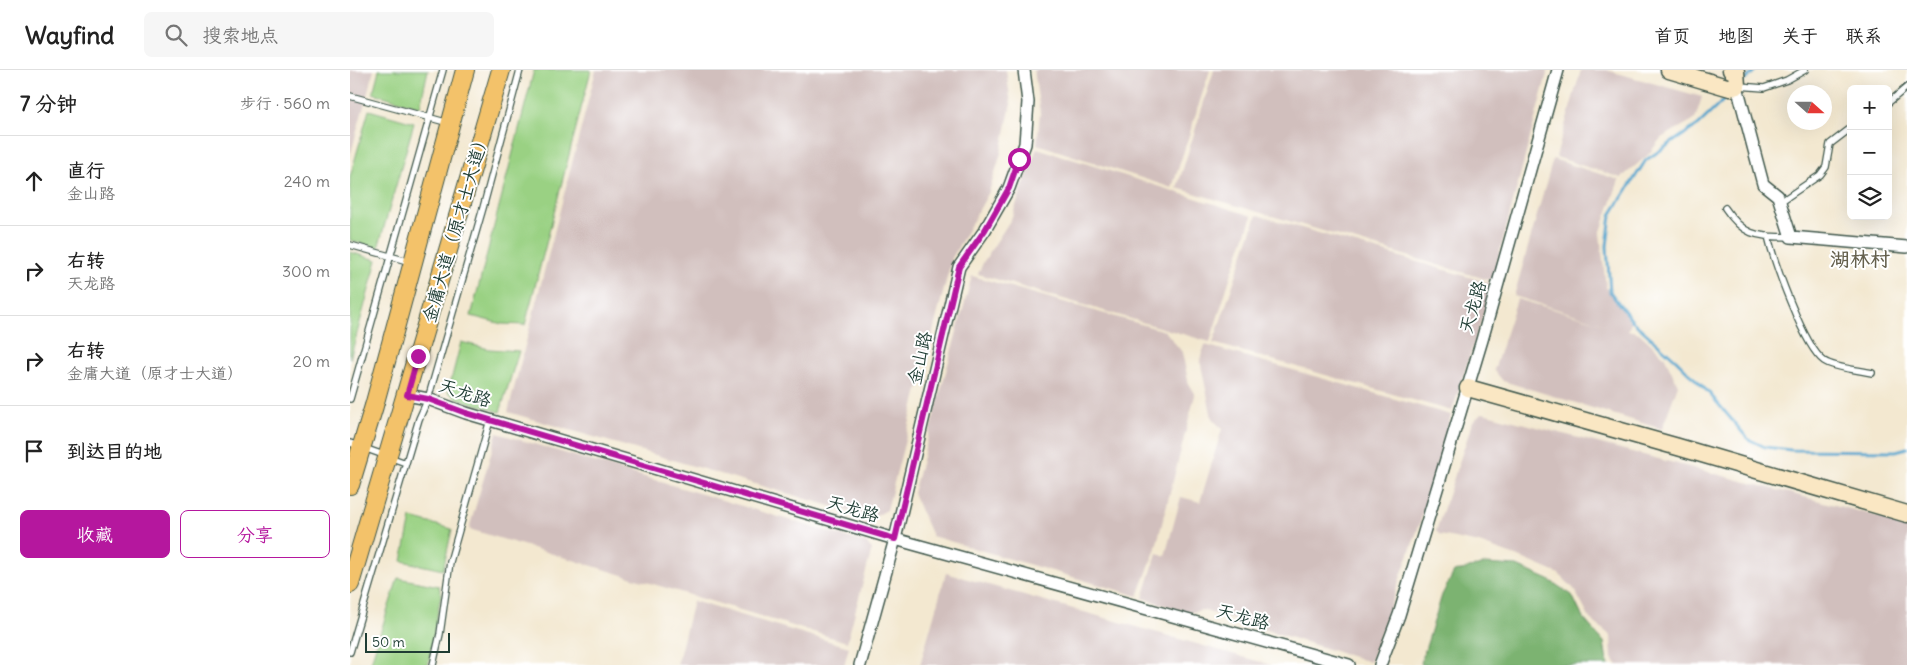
<!DOCTYPE html>
<html lang="zh">
<meta charset="utf-8">
<style>
body{margin:0;font-family:Delius,"LXGW WenKai TC",sans-serif;background:#f6f6f6;color:#222}
.controls{position:absolute;right:15px;top:15px;display:grid;overflow:hidden;border-radius:8px;box-shadow:0 5px 20px #0002}
.controls button{width:45px;height:45px;display:grid;place-items:center;padding:0;border:0;border-bottom:1px solid #e0e0e0;background:#fff;color:#222;font:25px sans-serif}
.compass{position:absolute;left:1437px;top:15px;width:45px;height:45px;border-radius:50%;background:#fff;box-shadow:0 5px 20px #0002;rotate:111deg}
.scale{position:absolute;left:15px;bottom:12px;width:85px;box-sizing:border-box;padding-left:5px;border:2px solid #1f3d34;border-top:0;font-size:14px;line-height:18px;white-space:nowrap;color:#1f3d34;-webkit-text-stroke:4px #fff;paint-order:stroke}
.stop{position:absolute;width:15px;height:15px;margin:-11px;border:4px solid #b5179e;border-radius:50%;background:#fff}
.stop.end{background:#b5179e;border-color:#fff;box-shadow:0 1px 5px #0008}
.list{margin:0;padding:0;list-style:none}
h2{display:flex;justify-content:space-between;align-items:center;height:65px;margin:0;padding:0 20px;font-size:21px}
h2 small{font-size:16px;font-weight:400;color:#767676}
.list li{display:grid;grid-template-columns:32px 1fr auto;gap:15px;align-items:center;box-sizing:border-box;height:90px;padding:0 20px;border-top:1px solid #e0e0e0}
.list b{display:block;font-size:19px;white-space:nowrap}
.list p{margin:0;font-size:16px;white-space:nowrap;color:#767676}
.list em{font-size:16px;font-style:normal;color:#767676}
.actions{display:flex;gap:10px;padding:15px 20px}
.actions a{flex:1;padding:11px 0;border:1px solid #b5179e;border-radius:8px;text-align:center;font-size:18px;color:#b5179e}
.actions .main{background:#b5179e;color:#fff}
.icon{flex:none;width:28px;height:28px;fill:none;stroke:currentColor;stroke-width:2;stroke-linecap:round;stroke-linejoin:round}
.map{position:relative;flex:none;width:1557px;height:595px;overflow:hidden}
header{display:flex;align-items:center;gap:30px;box-sizing:border-box;height:70px;padding:0 25px;background:#fff;border-bottom:1px solid #e0e0e0}
header strong{font-size:24px}
nav{display:flex;gap:28px;margin-inline-start:auto;font-size:18px}
.search{width:350px;height:45px;background:#f6f6f6;display:flex;align-items:center;gap:12px;box-sizing:border-box;padding:0 18px;border-radius:8px;color:#767676;font-size:19px}
main{display:flex}
aside{flex:1;background:#fff}
.map>svg:first-child{display:block}
</style>
<header>
<strong>Wayfind</strong>
<div class="search"><svg class="icon" aria-label="search" viewBox="0 0 24 24"><circle cx="10" cy="10" r="6"/><path d="M15 15l6 6"/></svg>搜索地点</div>
<nav><a>首页</a><a>地图</a><a>关于</a><a>联系</a></nav>
</header>
<main>
<aside>
<h2>7 分钟<small>步行 · 560 m</small></h2>
<ul class="list">
<li><svg class="icon" aria-label="ahead" viewBox="0 0 24 24"><path d="M12 20V5M6 11l6-6 6 6"/></svg><div><b>直行</b><p>金山路</p></div><em>240 m</em></li>
<li><svg class="icon" aria-label="right" viewBox="0 0 24 24"><path d="M7 20v-9h11M14 6l5 5-5 5"/></svg><div><b>右转</b><p>天龙路</p></div><em>300 m</em></li>
<li><svg class="icon" aria-label="right" viewBox="0 0 24 24"><path d="M7 20v-9h11M14 6l5 5-5 5"/></svg><div><b>右转</b><p>金庸大道（原才士大道）</p></div><em>20 m</em></li>
<li><svg class="icon" aria-label="arrive" viewBox="0 0 24 24"><path d="M6 21V4h12l-3 4 3 4H6"/></svg><div><b>到达目的地</b></div></li>
</ul>
<div class="actions"><a class="main">收藏</a><a>分享</a></div>
</aside>
<div class="map">
<svg width="1557" height="595" viewBox="0 0 1557 595">
<rect width="100%" height="100%" fill="#fff"/>
<filter id="ink" filterUnits="userSpaceOnUse"><feTurbulence type="fractalNoise" baseFrequency=".02" numOctaves="2"/><feDisplacementMap in="SourceGraphic" scale="10" xChannelSelector="R" yChannelSelector="G"/><feConvolveMatrix kernelMatrix="1 2 1 2 8 2 1 2 1" color-interpolation-filters="sRGB"/></filter>
<filter id="wash" filterUnits="userSpaceOnUse"><feTurbulence type="fractalNoise" baseFrequency=".0096" numOctaves="4" result="noise"/><feDisplacementMap in="SourceGraphic" scale="20" xChannelSelector="R" yChannelSelector="G"/><feGaussianBlur stdDeviation="1.12" result="paint"/><feColorMatrix in="noise" values="0 0 0 0 0 0 0 0 0 0 0 0 0 0 0 0 0 1.4 0 .05"/><feComposite in="paint" operator="in"/></filter>
<g filter="url(#wash)">
<rect width="100%" height="100%" fill="#f3e8d0"/>
<!-- industrial -->
<path fill="#d1bfbd" d="M0 0H24L0 86Z
M246 0H656L661 34 651 83 639 122 602 188 537 440 522 448 158 342Z
M684 0H860L822 118 687 74 690 43Z
M864 0H1198L1142 211 827 118Z
M1231 0H1256L1352 27 1345 49 1311 68 1299 84 1271 108 1206 87Z
M687 78 902 146 880 208 860 272 628 204 634 191 661 149Z
M1203 89 1269 110 1250 164 1256 217 1281 253 1278 260 1289 263 1314 286 1328 315 1312 359 1153 311 1144 300 1167 229 1259 255 1164 226Z
M907 145 1143 214 1102 341 863 273Z
M622 206 815 261 832 282 839 315 845 325 805 481 788 526 582 466 563 423Z
M855 275 1101 345 1070 453 1020 592 852 540 838 543 793 528 807 483 815 486 831 427 850 432 872 359 862 348 850 290Z
M1133 343 1557 454V595H1268L1262 588 1261 566 1240 549 1224 519 1209 504 1174 489 1129 473 1090 465 1086 461 1123 351Z
M147 363 516 473 522 479 497 572 119 459Z
M596 503 921 595H570Z
M343 531 499 577 494 595H327Z"/>
<!-- green -->
<path fill="#9ad183" stroke="#5c875c" d="M29 0H78L70 37 23 23Z
M184 0H241L175 255 152 254 121 246Z
M19 40 64 53 28 178 0 170V107Z
M0 182 27 190 0 289Z
M111 272 139 279 169 281 150 342 108 329 98 322Z
M61 448 102 459 93 500 52 491Z
M48 508 89 516 91 525 78 595H20Z"/>
<!-- forest -->
<path fill="#7bb371" stroke="#4d7852" d="M1135 494 1167 496 1199 510 1222 525 1233 548 1254 572 1257 591 1260 595H1072L1071 593 1092 525 1104 502Z"/>
<g fill="none" stroke-linecap="round" stroke-linejoin="round">
<!-- stream -->
<path stroke="#51a3cc" stroke-width="3" d="M1395 10 1406 0
M1380 24 1348 55 1296 90 1261 145 1257 176 1260 222 1282 251 1326 290 1359 323 1398 369 1415 377 1441 380 1546 381 1557 378"/>
</g>
</g>
<g filter="url(#ink)">
<g fill="none" stroke-linecap="round" stroke-linejoin="round">
<!-- lane casing -->
<g stroke="#3f574b" stroke-width="8">
<path id="lane" d="M1389 16 1414 18 1437 10 1455 0
M0 26 99 53
M1538 33 1557 17
M1430 132 1470 105 1476 97 1480 74 1501 58
M1375 138C1395 168 1408 166 1441 167
M1418 166C1424 192 1454 277 1474 291 1484 298 1509 300 1522 303
M0 175 61 192
M0 329 93 0
M0 373 56 393
M0 582 69 349 78 329 133 138 170 0
M83 595 90 564 100 492 140 350"/>
</g>
<!-- street casing -->
<g stroke="#3f574b" stroke-width="14">
<path id="street" d="M1387 16 1413 114 1428 126 1441 167 1557 177
M57 325 78 329 116 343 545 469 999 595
M510 595 545 469 609 197 635 160 659 118 675 74 678 32 674 0
M1030 595 1049 545 1132 270 1208 0"/>
</g>
<!-- secondary casing -->
<g stroke="#3f574b" stroke-width="19">
<path id="secondary" d="M1319 0 1380 18 1387 16 1386 1 1381 0
M1118 318 1328 377 1557 444"/>
</g>
<!-- primary casing -->
<g stroke="#3f574b" stroke-width="20">
<path id="primary" d="M0 415 24 336 115 0
M0 514 151 0"/>
</g>
<!-- lane -->
<use href="#lane" stroke="#fff" stroke-width="5.5"/>
<!-- street -->
<use href="#street" stroke="#fff" stroke-width="11"/>
<!-- secondary -->
<use href="#secondary" stroke="#fae7c3" stroke-width="16"/>
<!-- primary -->
<use href="#primary" stroke="#f3c26a" stroke-width="18"/>
</g>
</g>
<g fill="none" stroke-linecap="round" stroke-linejoin="round" filter="url(#ink)">
<!-- route -->
<path stroke="#b5179e" stroke-width="6" d="M68 286 57 325 78 329 116 343 545 469 609 197 635 160 659 118 669 89"/>
</g>
<g text-anchor="middle" stroke-width="4" stroke-linejoin="round" paint-order="stroke">
<!-- street labels -->
<g font-size="18" fill="#1f3d34" stroke="#fff">
<text transform="translate(106 157) rotate(-74)" y="6">金庸大道（原才士大道）</text>
<text transform="translate(1123 237) rotate(-74)" y="6">天龙路</text>
<text transform="translate(570 288) rotate(-77)" y="6">金山路</text>
<text transform="translate(115 323) rotate(18)" y="6">天龙路</text>
<text transform="translate(503 439) rotate(16)" y="6">天龙路</text>
<text transform="translate(893 547) rotate(15)" y="6">天龙路</text>
</g>
<!-- quarter labels -->
<g font-size="20" font-weight="bold" fill="#65604d" stroke="#fff">
<text x="1510" y="196">湖林村</text>
</g>
</g>
</svg>
<div class="controls">
<button>+</button>
<button>−</button>
<button><svg class="icon" aria-label="layers" viewBox="0 0 24 24"><path d="M12 4l9 5-9 5-9-5zM3 14l9 5 9-5"/></svg></button>
</div>
<svg class="compass" viewBox="-18 -18 36 36"><path d="M0-13l5 13h-10z" fill="#e53935"/><path d="M0 13l5-13h-10z" fill="#767676"/></svg>
<div class="scale">50 m</div>
<div class="stop" style="left:669px;top:89px"></div>
<div class="stop end" style="left:68px;top:286px"></div>
</div>
</main>
